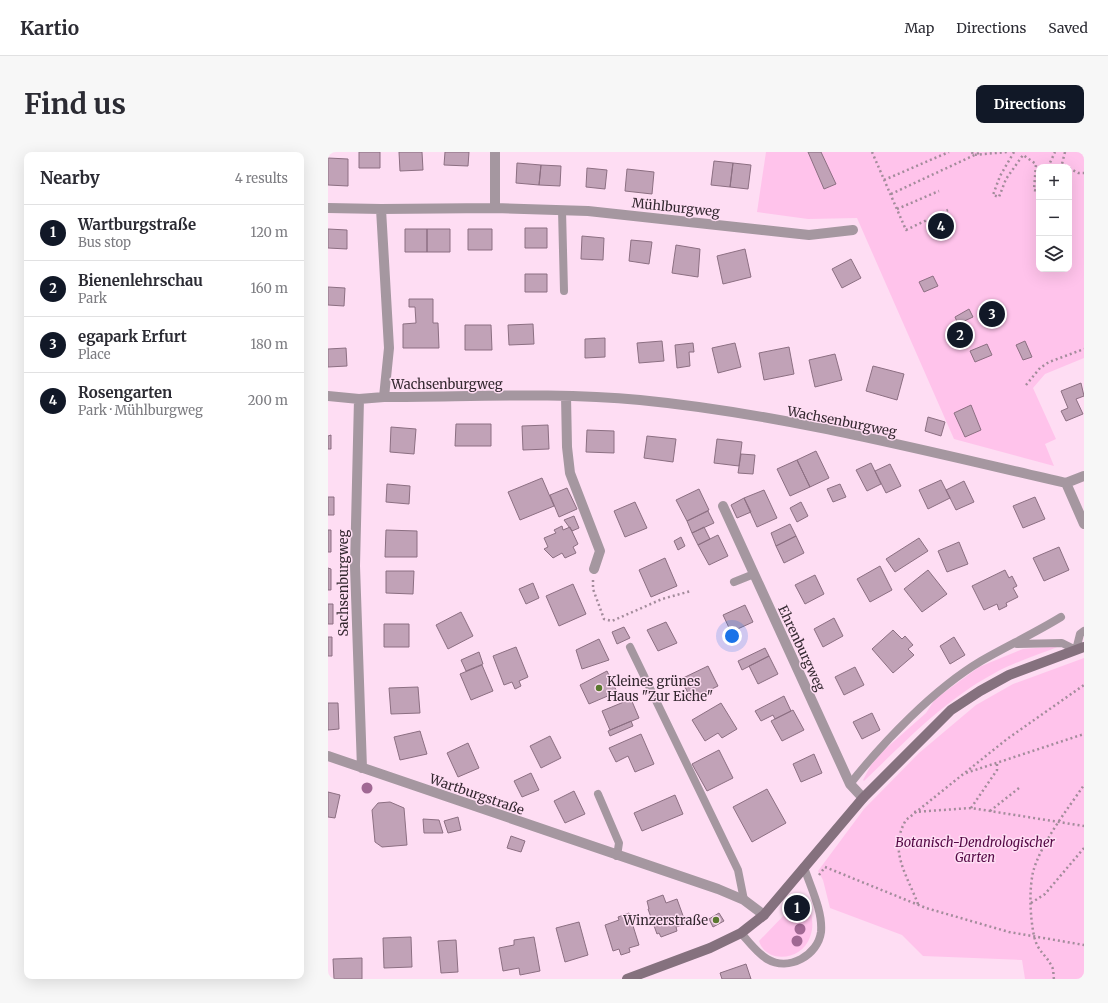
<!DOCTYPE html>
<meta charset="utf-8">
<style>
body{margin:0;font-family:Merriweather,serif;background:#f7f7f7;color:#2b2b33}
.controls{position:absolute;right:12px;top:12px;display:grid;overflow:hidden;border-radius:8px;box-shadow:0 4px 16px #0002}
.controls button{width:36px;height:36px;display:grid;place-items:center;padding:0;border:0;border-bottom:1px solid #e1e1e2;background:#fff;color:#2b2b33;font:20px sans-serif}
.you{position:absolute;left:404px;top:484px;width:14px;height:14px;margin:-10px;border:3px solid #fff;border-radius:50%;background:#1a73e8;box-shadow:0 0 0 6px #1a73e833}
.badge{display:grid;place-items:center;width:26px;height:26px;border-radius:50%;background:#111827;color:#fff;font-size:13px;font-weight:700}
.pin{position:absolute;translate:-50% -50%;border:2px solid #fff;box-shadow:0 1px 4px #0006}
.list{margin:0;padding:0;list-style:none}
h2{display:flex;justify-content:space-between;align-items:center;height:52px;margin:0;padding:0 16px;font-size:17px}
h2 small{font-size:13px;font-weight:400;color:#7c7c81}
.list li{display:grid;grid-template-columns:26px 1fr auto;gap:12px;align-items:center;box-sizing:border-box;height:56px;padding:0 16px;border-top:1px solid #e1e1e2}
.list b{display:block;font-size:15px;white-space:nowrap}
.list p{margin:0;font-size:13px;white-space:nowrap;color:#7c7c81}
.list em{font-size:13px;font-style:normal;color:#7c7c81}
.icon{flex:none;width:22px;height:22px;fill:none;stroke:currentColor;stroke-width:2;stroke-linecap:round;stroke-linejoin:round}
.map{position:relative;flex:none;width:756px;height:827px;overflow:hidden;border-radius:8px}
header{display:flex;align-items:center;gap:24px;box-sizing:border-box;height:56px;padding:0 20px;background:#fff;border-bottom:1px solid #e1e1e2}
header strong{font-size:19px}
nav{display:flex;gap:22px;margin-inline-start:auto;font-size:14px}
.intro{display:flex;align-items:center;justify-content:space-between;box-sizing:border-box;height:96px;padding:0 24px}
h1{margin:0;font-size:28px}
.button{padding:10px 18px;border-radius:8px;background:#111827;color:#fff;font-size:14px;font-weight:700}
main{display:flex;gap:24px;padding:0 24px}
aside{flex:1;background:#fff;border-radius:8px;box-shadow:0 4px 16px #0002}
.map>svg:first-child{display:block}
</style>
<header>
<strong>Kartio</strong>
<nav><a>Map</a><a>Directions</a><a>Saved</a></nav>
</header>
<div class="intro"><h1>Find us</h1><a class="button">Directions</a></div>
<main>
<aside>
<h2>Nearby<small>4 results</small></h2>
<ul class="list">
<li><span class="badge">1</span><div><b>Wartburgstraße</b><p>Bus stop</p></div><em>120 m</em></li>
<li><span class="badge">2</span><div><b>Bienenlehrschau</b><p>Park</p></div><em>160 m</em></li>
<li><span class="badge">3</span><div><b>egapark Erfurt</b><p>Place</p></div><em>180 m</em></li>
<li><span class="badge">4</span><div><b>Rosengarten</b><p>Park · Mühlburgweg</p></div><em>200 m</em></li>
</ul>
</aside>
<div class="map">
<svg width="756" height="827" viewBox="0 0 756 827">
<rect width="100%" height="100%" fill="#feddf3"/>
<!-- green -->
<path fill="#ffc3eb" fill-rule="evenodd" d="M438 0H756V206L717 222 705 236 728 287 717 292 726 314 626 287 529 66 480 67 429 60ZM711 15H741V117H711Z
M732 494C710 503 686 510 665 522 615 549 576 591 536 629L535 628 543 613 555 599 598 561 607 547 651 515 695 497Z
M756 506V827H697L694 808 595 804 574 783 502 756 495 728 490 719 536 657 591 601 648 553 685 532Z
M480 748C483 760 487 773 482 785 474 809 438 812 431 789L461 758 467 763Z"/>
<!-- building -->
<path fill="#c1a2b7" stroke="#8c6f82" d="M31 0H52V16H31Z
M71 0H94L95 18 72 19Z
M117 0H141L140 14 116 13Z
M480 0H493L508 32 496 37Z
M0 6 20 7V34L0 33Z
M386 9 405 11 402 35 383 33Z
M189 11 213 13 211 33 188 31Z
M405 11 423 13 420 37 402 35Z
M213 13 233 14 232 34 211 33Z
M259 16 279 18 277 37 258 35Z
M299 17 326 20 324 42 297 39Z
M197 76H219V96H197Z
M0 77 19 78V97L0 96Z
M77 77H99V100H77Z
M99 77H122V100H99Z
M140 77H164V98H140Z
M254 84 276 86 275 108 253 107Z
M303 88 324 90 321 112 301 109Z
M348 93 372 97 370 125 344 121Z
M417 97 423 125 395 132 389 104Z
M523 107 533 126 514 136 504 117Z
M197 122H219V140H197Z
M605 124 610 134 596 140 591 130Z
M0 135 17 136 16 154 0 153Z
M81 147H105V171H110L111 196H75V172L88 171 87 155H81Z
M641 157 645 165 630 172 627 165Z
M205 172 206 192 181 193 180 173Z
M137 173H163L164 198H137Z
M277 186V205L257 206V187Z
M334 189 336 209 311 211 309 191Z
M697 189 704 205 695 208 688 193Z
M365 191 366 200H361L362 214 349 216 347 193Z
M407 191 413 215 390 221 384 196Z
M659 192 664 203 647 210 642 199Z
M461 195 466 222 436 228 431 201Z
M18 196 19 214 0 215V197Z
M507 202 514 228 487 235 481 208Z
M545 214 576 222 569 248 538 239Z
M753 231 756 244 748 247 755 262 738 269 733 259 740 256 733 239Z
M643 253 653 278 637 285 626 261Z
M600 265 617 270 613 284 597 279Z
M128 272H163V294H127Z
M220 273 221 297 195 298 194 274Z
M63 275 88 277 86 302 62 300Z
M259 278 286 279V301L258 300Z
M3 283V297H0V284Z
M319 284 348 287 345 310 316 306Z
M389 287 414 290 411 314 386 311Z
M488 299 501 326 482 335 469 308Z
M413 302 427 303 425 322 410 321Z
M469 308 482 335 462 344 449 317Z
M543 311 553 332 539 339 528 318Z
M562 312 573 334 558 341 547 319Z
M214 326 226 354 192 368 180 340Z
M613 328 622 346 600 357 591 338Z
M636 329 646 350 628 358 618 338Z
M59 332 82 334 81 352 58 350Z
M512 332 518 345 505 350 499 337Z
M239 336 249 357 231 365 222 343Z
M371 337 381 358 359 369 348 348Z
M436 338 449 366 429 375 416 346Z
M0 345H6V363H0Z
M707 345 717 367 695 376 685 354Z
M416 346 423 360 409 366 403 353Z
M307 350 319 376 297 385 286 359Z
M473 350 480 364 469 370 462 356Z
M380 359 386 371 364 381 359 369Z
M246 364 251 376 244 379 236 368Z
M462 372 468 384 448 394 443 381Z
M234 374 235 378 242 375 250 392 245 395 248 401 237 406 234 401 225 406 216 397 220 395 216 386 228 381 226 378Z
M376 375 382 387 370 393 364 381Z
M0 378H3V400H0Z
M58 378 89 379V405H57Z
M390 383 400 404 381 413 370 393Z
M468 384 476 401 456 411 448 394Z
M353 385 357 394 350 398 346 389Z
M591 386 600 399 567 420 558 407Z
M631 390 640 412 619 420 610 399Z
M731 395 741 418 716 429 705 406Z
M337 406 349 434 323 445 311 418Z
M552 414 564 438 542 450 529 427Z
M0 416 3 417V438H0Z
M600 418 619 442 594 460 576 437Z
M677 418 681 426 684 424 689 434 685 436 690 445 678 451 679 454 671 458 669 452 656 458 644 434Z
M58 419H86L85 442 58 441Z
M487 423 496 442 477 452 467 433Z
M205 431 211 446 198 452 191 437Z
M245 432 258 462 231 474 218 444Z
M0 452H5V472H0Z
M417 453 425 470 403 480 395 463Z
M133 460 145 484 120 497 108 473Z
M506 466 515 484 495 495 486 477Z
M338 470 349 491 330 499 319 478Z
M56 472H81V495H56Z
M296 475 302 486 289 492 284 480Z
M565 478 574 487 577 484 585 493 580 497 586 503 565 521 544 497Z
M0 485H4V504H0Z
M626 485 637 503 622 512 612 494Z
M271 487 281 508 254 517 248 498Z
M188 495 200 525 191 529 193 534 187 537 184 530 176 533 165 504Z
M437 496 441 504 414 518 410 509Z
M151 500 155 512 138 519 133 508Z
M441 504 450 522 430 532 421 514Z
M154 513 165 539 143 548 132 522Z
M380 514 390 534 363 547 353 527Z
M527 515 536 533 516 543 507 525Z
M279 519 289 540 261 552 252 533Z
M90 535 92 561 63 562 61 536Z
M456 544 463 559 447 567 445 563 433 569 427 559Z
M303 547 311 566 282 578 274 559Z
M0 551H10L11 577 0 578Z
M393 551 409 577 394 586 390 581 377 589 364 568Z
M465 558 476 578 454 589 443 569Z
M544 561 552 578 534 587 525 570Z
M303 569 305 574 282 584 280 579Z
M92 579 99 602 72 608 66 585Z
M313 582 326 612 307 620 300 604 288 610 281 596Z
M222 584 233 606 213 616 202 594Z
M140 591 151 616 130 625 119 601Z
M391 598 405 626 379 639 364 612Z
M486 602 494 621 473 630 465 612Z
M203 621 211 638 194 645 186 629Z
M439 637 458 671 424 690 405 655Z
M246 639 257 662 237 671 226 649Z
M0 640 12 643 7 666 0 665Z
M347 643 355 662 314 679 306 661Z
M62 650 76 656 79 693 54 695 47 690 44 658 50 651Z
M130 665 133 678 120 681 116 669Z
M95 667 111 668 115 681H96Z
M183 684 197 689 193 700 179 696Z
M335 743 338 751 349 747 358 772 348 775 349 779 333 785 331 781 329 782 320 757H321L319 749Z
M301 761 311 793 301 796 302 800 293 803 291 797 285 799 277 773 291 768 290 765Z
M391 761 396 769 385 775 381 767Z
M251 770 260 803 237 810 228 776Z
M83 785 84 815 56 816 55 786Z
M206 785 212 819 192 823 191 816 175 819 171 796 186 793V788Z
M128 788 130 820 113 821 110 789Z
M34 806V827H6L5 807Z
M418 812 423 827H394L392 821Z"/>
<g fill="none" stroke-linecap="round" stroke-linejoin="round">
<!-- path -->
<path stroke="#a38c9b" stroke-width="2.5" stroke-dasharray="2 3" stroke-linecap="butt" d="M544 0 578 78 620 58
M644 0 645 3 679 0
M686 0 672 24 665 43 671 45 678 27 695 3 708 12 706 38 709 39 711 36
M737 0 734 12 739 15
M720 15 727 0
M741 16 750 21H756
M556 28 621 0
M563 42 653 0
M569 57 611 39
M698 233 712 216 721 210 756 197
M265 428V437L276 467 284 469 334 447 363 439
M638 621 756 582
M643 656 669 618V610
M662 659 691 636
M586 660 643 656 756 674
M491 723 497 715 598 756 681 780 756 793
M464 748 469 756 475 745
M703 751 717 742 756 696
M590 752C579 723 560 698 578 668L679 587 756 533
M726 827C725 823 726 818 724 815 719 803 710 801 706 784 702 764 701 739 705 720 713 691 739 658 756 633"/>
<!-- lane -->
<path stroke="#a597a0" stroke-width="8" d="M234 58 236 139
M406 430 426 422
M689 492 734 491 748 498 752 482 756 479
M302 495 410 718 416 748
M522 632C556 589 606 537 653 509 679 494 707 481 733 465
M270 642 291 691 289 704
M413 781C421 790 429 801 439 807 461 820 490 803 493 780 495 759 482 734 476 715"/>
<!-- street -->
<path stroke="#a597a0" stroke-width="10" d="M0 56 53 57 167 56 260 59 481 83 525 78
M167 56V0
M53 57 61 196 56 245
M0 244 31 247 56 245C141 245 227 240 312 248 455 262 598 299 738 331
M238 244 239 295 242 321 272 399 266 417
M31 247 27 414 34 616
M738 331 756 372
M738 331 756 324
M395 354 522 632 535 646
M0 604 390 737 416 748 436 763"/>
<!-- secondary -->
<path stroke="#85717e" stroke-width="10" d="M299 827 382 796 413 781 436 763 535 646 623 558 652 539 681 523 756 495"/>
</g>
<!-- trees -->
<g fill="#a06893">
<circle cx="39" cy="636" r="5.5"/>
<circle cx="472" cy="777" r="5.5"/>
<circle cx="469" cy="789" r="5.5"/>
</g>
<!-- markers -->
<g fill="#5a792f" stroke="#feddf3" stroke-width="1.5">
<circle cx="271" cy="536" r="4"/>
<circle cx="388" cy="768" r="4"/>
</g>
<g text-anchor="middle" stroke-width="3" stroke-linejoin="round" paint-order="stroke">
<!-- street labels -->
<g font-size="13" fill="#342830" stroke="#feddf3">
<text transform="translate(348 55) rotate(6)" y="5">Mühlburgweg</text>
<text x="119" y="237">Wachsenburgweg</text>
<text transform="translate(514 269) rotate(11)" y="5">Wachsenburgweg</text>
<text transform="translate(15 431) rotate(-90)" y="5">Sachsenburgweg</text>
<text transform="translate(474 496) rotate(65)" y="5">Ehrenburgweg</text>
<text transform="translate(149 642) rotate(19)" y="5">Wartburgstraße</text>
</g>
<!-- poi labels -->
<g font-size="13" fill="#342830" stroke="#feddf3" text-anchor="start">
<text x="279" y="534">Kleines grünes<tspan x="279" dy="15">Haus "Zur Eiche"</tspan></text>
<text x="380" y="773" text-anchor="end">Winzerstraße</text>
</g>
<!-- park labels -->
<g font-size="13" font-style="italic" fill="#540845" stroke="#feddf3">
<text x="647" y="695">Botanisch-Dendrologischer<tspan x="647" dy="15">Garten</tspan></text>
</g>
</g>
</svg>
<div class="controls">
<button>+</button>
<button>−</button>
<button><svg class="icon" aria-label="layers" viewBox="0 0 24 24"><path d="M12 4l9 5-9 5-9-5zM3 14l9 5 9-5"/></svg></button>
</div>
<div class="you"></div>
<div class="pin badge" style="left:469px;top:756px">1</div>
<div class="pin badge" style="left:632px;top:183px">2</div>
<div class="pin badge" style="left:664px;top:162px">3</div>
<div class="pin badge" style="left:613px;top:74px">4</div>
</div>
</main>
